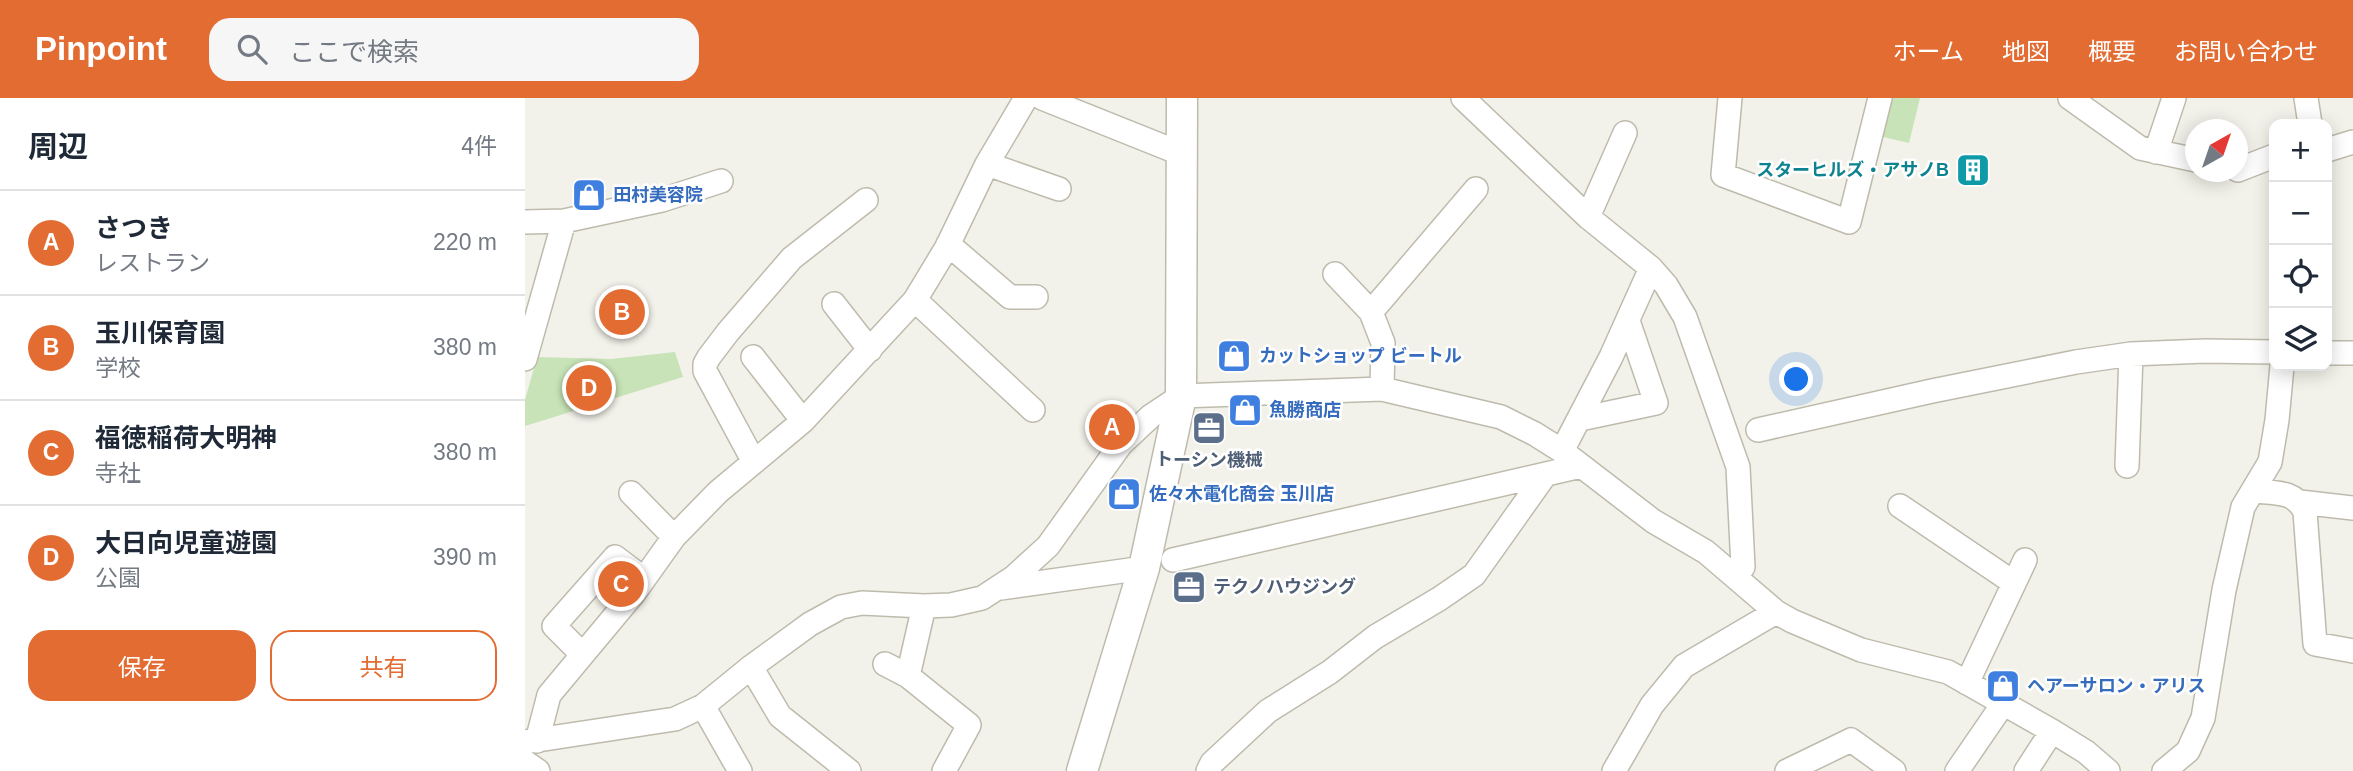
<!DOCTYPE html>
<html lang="ja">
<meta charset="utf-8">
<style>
body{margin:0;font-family:Arial,"Noto Sans JP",sans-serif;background:#f6f6f7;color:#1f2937}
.controls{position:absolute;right:21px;top:21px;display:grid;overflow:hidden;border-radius:14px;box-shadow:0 4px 18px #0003}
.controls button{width:63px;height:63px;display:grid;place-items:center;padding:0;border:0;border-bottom:2px solid #e0e1e3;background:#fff;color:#1f2937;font:35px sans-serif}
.compass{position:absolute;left:1660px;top:21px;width:63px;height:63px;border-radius:50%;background:#fff;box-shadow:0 4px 18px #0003;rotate:40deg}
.you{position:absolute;left:1272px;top:282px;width:24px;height:24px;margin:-18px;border:5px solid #fff;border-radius:50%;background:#1a73e8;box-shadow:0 0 0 10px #1a73e833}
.badge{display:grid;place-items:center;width:46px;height:46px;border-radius:50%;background:#e26c32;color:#fff;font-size:23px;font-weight:700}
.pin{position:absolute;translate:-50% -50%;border:4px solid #fff;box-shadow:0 2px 7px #0006}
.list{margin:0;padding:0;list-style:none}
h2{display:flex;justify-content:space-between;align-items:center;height:91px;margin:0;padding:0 28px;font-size:30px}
h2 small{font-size:23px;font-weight:400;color:#747a83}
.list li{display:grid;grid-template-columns:46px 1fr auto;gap:21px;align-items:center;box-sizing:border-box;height:105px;padding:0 28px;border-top:2px solid #e0e1e3}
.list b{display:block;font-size:26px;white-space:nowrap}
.list p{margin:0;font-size:23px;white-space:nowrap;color:#747a83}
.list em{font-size:23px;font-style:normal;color:#747a83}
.actions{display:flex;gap:14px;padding:21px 28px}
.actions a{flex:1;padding:16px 0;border:2px solid #e26c32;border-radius:21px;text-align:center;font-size:24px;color:#e26c32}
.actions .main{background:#e26c32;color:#fff}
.icon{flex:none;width:38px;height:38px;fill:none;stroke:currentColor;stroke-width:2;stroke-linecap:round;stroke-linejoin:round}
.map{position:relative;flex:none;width:1828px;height:673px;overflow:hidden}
header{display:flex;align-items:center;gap:42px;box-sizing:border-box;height:98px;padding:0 35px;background:#e26c32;color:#fff}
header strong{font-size:33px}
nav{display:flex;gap:38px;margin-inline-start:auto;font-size:24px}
.search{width:490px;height:63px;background:#f6f6f7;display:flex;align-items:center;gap:18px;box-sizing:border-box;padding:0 24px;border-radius:21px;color:#747a83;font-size:26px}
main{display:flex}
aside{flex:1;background:#fff}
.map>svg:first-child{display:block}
</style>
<header>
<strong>Pinpoint</strong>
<div class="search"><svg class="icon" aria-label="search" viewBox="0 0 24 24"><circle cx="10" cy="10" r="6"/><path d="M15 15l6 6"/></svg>ここで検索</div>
<nav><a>ホーム</a><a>地図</a><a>概要</a><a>お問い合わせ</a></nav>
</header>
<main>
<aside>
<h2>周辺<small>4件</small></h2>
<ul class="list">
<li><span class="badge">A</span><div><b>さつき</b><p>レストラン</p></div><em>220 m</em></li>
<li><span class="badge">B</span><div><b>玉川保育園</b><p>学校</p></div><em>380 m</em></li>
<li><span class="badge">C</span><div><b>福徳稲荷大明神</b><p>寺社</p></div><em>380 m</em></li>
<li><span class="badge">D</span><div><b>大日向児童遊園</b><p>公園</p></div><em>390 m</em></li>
</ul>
<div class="actions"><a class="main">保存</a><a>共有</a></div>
</aside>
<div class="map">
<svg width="1828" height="673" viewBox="0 0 1828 673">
<rect width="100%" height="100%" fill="#f3f2ea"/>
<!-- green -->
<path fill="#c7e3b7" d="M1368 0H1395L1384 45 1354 38 1361 7Z
M150 254 158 279 0 328V302L12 259 86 261Z"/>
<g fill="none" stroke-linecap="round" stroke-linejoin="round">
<!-- minor casing -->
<g stroke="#bebbad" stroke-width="26">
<path id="minor" d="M517 0 657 56
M938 0 1063 119 1126 170 1141 187 1160 219 1213 369 1218 469 1211 478
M1205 0 1198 77 1324 124 1355 0
M1545 0 1615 50 1671 62
M1781 0 1785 26
M1802 52 1828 44
M1631 54 1649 0
M462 66 534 91
M1713 72 1749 58
M1063 119 1100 35
M0 124 39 123
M423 146 485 199H511
M810 176 846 214
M390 202 508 312
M309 206 345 252
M1802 255H1828
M228 259 278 323
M0 261 39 123 137 102 196 83
M857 291 858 245 846 214 951 91
M1055 321 1131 305 1103 223
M1233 332 1407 293 1551 264 1606 256 1680 253 1749 254
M1037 353 1086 259 1126 170
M229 364 180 273V266L184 259 203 234 267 160 341 102
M1602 368 1606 256
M1728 393C1749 395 1770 392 1780 414L1790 546 1828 553
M106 395 149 439
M1775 404 1828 410
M1375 408 1489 485
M648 462 1056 368
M476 490 619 470
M399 508 383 578 444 627 419 673
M57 556 29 528 90 459 119 481
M360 566 383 578
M226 569 255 618 324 673
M1442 585 1500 462
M178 608 215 673
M12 643 24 597 109 495 149 439 193 394 278 323 390 202 422 149 462 66 501 0
M0 644 150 621 178 608 226 569 285 526 316 509 337 505 399 508 426 507 457 500 489 479 523 448 596 346 626 318 656 298 857 291 976 319 1010 336 1037 353 1128 423 1181 454 1251 514 1267 523 1336 552 1423 574 1527 633 1561 654 1583 673
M0 664 13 673
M683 673 687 665 743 613 805 574 850 539 914 501 949 477 1020 377
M1089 673 1127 607 1159 568 1251 514
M1262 673 1326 642 1369 673
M1432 673 1478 606
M1501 673 1527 633
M1639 673 1663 653 1678 620 1699 492 1718 409 1745 364 1752 322 1757 268"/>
</g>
<!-- tertiary casing -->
<g stroke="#bebbad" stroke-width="33">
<path id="tertiary" d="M557 673 619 470 656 298 657 0"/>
</g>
<!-- minor -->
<use href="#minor" stroke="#fff" stroke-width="23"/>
<!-- tertiary -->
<use href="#tertiary" stroke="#fff" stroke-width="30"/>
</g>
<!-- icons -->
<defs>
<g id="building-square" transform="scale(1.75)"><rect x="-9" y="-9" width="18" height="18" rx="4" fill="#0f9aa8" stroke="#fff"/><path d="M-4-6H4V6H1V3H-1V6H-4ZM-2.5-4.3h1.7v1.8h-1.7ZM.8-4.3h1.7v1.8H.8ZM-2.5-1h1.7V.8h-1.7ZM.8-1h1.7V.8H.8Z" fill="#fff"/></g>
<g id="shop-square" transform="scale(1.75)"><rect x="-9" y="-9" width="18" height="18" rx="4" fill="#3f7fe0" stroke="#fff"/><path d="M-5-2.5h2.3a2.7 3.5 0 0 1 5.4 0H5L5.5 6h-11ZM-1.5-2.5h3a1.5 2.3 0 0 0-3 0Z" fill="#fff"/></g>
<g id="office-square" transform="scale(1.75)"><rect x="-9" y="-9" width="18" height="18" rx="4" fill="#5c6f8a" stroke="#fff"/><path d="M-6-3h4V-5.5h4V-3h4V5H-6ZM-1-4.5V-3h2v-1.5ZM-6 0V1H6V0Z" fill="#fff"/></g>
</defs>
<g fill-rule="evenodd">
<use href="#building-square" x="1448" y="72"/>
<use href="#shop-square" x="64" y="97"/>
<use href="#shop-square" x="709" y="258"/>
<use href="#shop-square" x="720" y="312"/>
<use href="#office-square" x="684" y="330"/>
<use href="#shop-square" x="599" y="396"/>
<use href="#office-square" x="664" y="489"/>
<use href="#shop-square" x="1478" y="588"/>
</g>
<g text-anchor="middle" stroke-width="5" stroke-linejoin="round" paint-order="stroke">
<!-- culture labels -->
<g font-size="18" font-weight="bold" fill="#0d838f" stroke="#fff" text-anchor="end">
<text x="1424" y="78">スターヒルズ・アサノB</text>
</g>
<!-- shop labels -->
<g font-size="18" font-weight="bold" fill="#366cbe" stroke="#fff" text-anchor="start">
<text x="88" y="103">田村美容院</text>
<text x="734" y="264">カットショップ ビートル</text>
<text x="744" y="318">魚勝商店</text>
<text x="624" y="402">佐々木電化商会 玉川店</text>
<text x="1502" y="594">ヘアーサロン・アリス</text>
</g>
<!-- service labels -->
<g font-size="18" font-weight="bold" fill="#4e5e75" stroke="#fff">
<text x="684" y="368">トーシン機械</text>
<text x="688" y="495" text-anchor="start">テクノハウジング</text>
</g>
</g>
</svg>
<div class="controls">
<button>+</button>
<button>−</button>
<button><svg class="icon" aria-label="locate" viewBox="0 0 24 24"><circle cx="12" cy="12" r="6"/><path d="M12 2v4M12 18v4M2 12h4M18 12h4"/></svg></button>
<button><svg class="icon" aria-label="layers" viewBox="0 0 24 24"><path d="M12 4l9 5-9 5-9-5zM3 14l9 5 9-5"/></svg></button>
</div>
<svg class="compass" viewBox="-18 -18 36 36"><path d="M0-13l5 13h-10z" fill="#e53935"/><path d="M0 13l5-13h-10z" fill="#747a83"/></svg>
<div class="you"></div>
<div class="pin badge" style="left:587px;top:329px">A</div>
<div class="pin badge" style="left:97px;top:214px">B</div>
<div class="pin badge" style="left:96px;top:486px">C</div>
<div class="pin badge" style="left:64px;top:290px">D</div>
</div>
</main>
